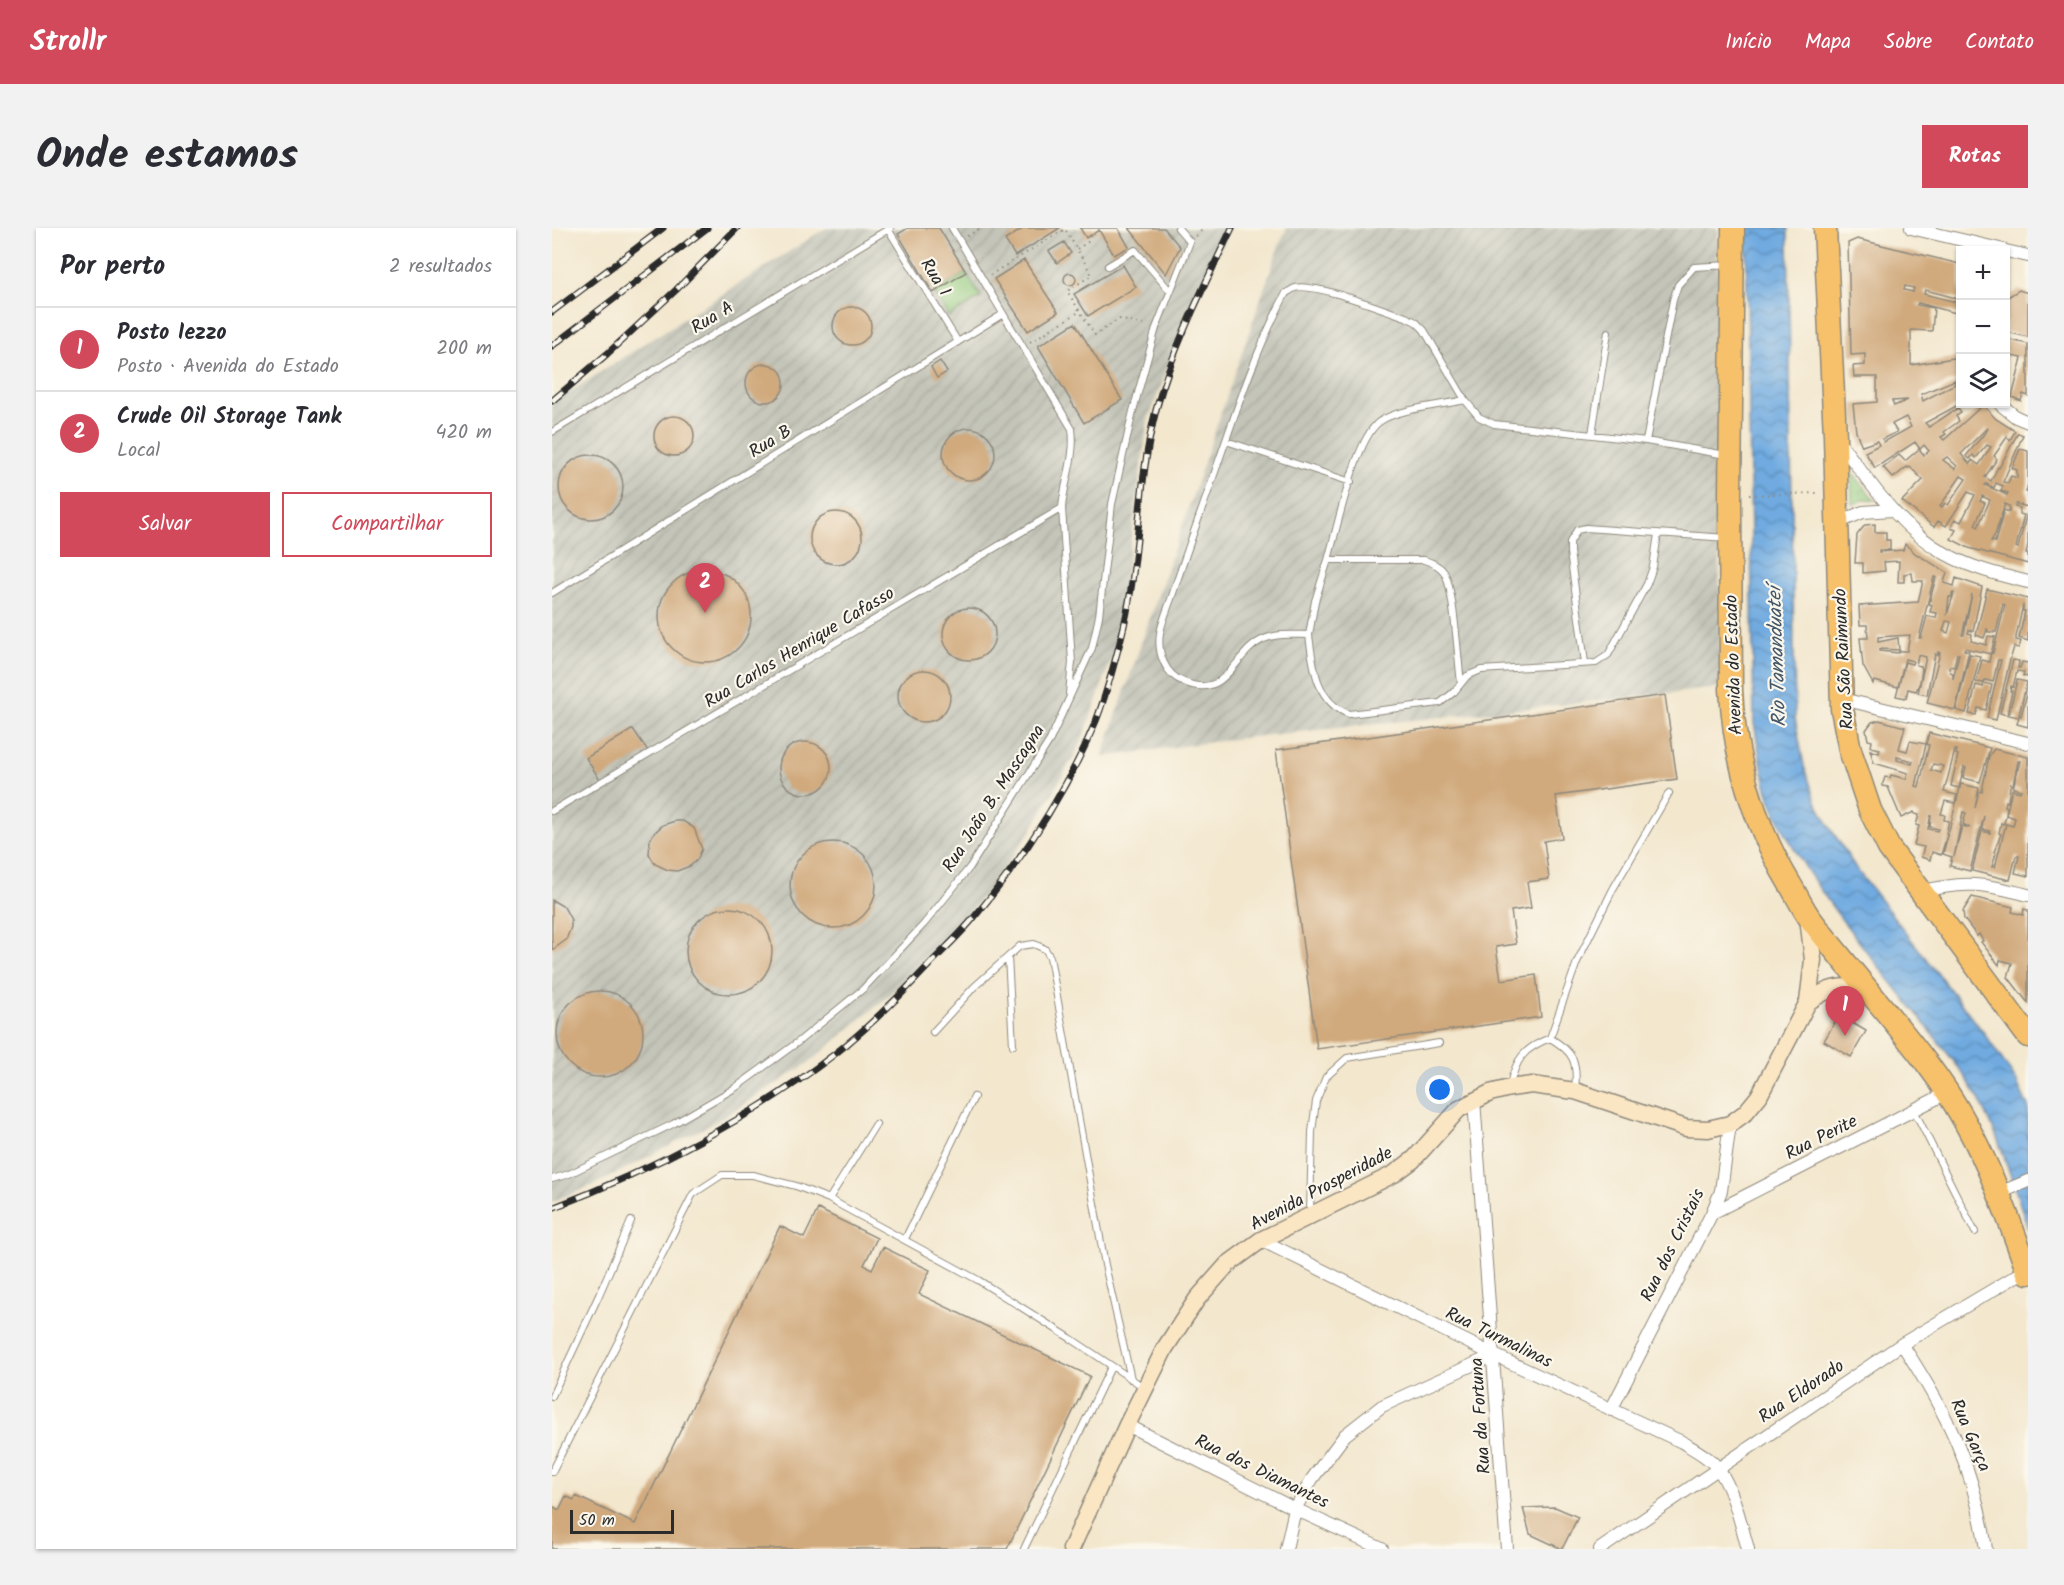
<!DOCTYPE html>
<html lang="pt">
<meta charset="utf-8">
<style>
body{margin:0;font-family:Kalam,sans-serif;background:#f2f2f3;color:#2b2b33}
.controls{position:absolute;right:18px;top:18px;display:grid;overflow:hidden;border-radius:0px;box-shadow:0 2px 4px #0004}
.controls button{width:54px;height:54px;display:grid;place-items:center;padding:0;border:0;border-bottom:2px solid #e1e1e2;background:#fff;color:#2b2b33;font:30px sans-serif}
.scale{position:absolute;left:18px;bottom:15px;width:104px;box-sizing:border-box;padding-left:6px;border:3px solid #2b2b2b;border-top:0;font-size:16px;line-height:21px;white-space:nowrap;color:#2b2b2b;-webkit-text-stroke:4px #fbf7ec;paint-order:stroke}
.you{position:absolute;left:888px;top:862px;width:21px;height:21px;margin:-15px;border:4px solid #fff;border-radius:50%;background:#1a73e8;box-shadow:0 0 0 9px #1a73e833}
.badge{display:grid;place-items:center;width:39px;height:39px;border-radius:50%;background:#d1495b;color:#fff;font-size:20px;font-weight:700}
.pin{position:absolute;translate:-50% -50px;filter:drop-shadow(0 2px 3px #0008)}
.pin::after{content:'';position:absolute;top:32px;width:21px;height:18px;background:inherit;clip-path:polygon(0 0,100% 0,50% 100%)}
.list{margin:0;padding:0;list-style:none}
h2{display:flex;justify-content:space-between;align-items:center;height:78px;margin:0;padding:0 24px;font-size:26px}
h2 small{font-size:20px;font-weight:400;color:#7c7c81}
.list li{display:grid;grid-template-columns:39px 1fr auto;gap:18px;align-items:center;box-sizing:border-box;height:84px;padding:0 24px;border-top:2px solid #e1e1e2}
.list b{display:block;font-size:22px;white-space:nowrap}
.list p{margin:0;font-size:20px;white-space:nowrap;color:#7c7c81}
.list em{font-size:20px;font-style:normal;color:#7c7c81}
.actions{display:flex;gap:12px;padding:18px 24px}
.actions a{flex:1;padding:14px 0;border:2px solid #d1495b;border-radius:0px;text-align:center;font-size:21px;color:#d1495b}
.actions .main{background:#d1495b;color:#fff}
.icon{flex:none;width:33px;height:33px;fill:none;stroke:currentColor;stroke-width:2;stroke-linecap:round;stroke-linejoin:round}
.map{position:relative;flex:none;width:1476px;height:1321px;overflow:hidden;border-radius:0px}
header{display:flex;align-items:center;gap:36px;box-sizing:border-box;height:84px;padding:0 30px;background:#d1495b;color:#fff}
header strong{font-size:28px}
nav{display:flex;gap:33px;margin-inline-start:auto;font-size:21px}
.intro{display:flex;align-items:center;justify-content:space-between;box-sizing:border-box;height:144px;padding:0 36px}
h1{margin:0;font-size:42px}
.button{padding:15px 27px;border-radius:0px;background:#d1495b;color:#fff;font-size:21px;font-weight:700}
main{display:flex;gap:36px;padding:0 36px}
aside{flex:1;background:#fff;border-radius:0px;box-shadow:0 2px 4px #0004}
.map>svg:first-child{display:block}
</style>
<header>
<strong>Strollr</strong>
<nav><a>Início</a><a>Mapa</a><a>Sobre</a><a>Contato</a></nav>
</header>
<div class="intro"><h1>Onde estamos</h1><a class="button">Rotas</a></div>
<main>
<aside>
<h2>Por perto<small>2 resultados</small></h2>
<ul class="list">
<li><span class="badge">1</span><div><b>Posto Iezzo</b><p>Posto · Avenida do Estado</p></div><em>200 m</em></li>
<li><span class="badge">2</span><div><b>Crude Oil Storage Tank</b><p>Local</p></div><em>420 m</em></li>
</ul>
<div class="actions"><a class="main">Salvar</a><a>Compartilhar</a></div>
</aside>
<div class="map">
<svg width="1476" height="1321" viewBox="0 0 1476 1321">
<defs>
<pattern id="industrial-furrows" width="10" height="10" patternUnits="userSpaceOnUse" patternTransform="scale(1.5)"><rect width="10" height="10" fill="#c4c5b9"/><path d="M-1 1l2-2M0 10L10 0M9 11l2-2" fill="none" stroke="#a9a99f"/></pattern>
<pattern id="park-crowns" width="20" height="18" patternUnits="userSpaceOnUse" patternTransform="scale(1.5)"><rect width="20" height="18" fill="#91c97c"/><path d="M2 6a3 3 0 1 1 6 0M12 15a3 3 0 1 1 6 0" fill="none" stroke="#77a366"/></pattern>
<pattern id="water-waves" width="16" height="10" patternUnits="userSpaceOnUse" patternTransform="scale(1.5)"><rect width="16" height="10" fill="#6faae0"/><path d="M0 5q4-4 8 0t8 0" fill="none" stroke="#5b8bb6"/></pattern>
</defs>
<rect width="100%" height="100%" fill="#fbf7ec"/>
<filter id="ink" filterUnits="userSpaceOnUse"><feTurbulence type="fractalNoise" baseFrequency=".0167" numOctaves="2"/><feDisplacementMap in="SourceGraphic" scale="12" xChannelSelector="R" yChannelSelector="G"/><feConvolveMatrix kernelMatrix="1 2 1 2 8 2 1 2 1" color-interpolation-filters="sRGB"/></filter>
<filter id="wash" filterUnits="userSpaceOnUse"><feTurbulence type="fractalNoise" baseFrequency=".008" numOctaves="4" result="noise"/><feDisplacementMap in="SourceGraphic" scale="24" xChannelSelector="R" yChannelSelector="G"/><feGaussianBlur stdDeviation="1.35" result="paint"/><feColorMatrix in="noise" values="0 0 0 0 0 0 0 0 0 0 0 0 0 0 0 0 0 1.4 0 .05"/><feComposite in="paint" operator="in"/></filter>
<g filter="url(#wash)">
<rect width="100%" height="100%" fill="#f3e7ce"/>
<!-- industrial -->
<path fill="url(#industrial-furrows)" d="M274 0H678L629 105 596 192 564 418 529 516 479 603 414 691 334 770 258 834 165 893 46 955 0 974V175Z
M735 0H1166L1168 460 690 510 550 529 728 15Z"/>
<!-- green -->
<path fill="#91c97c" stroke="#5e7a54" stroke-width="1.5" d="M414 45 429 69 397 89 383 65Z"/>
<!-- park -->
<path fill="url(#park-crowns)" stroke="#5e7a54" stroke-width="1.5" d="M1299 243 1323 272 1314 271 1300 277Z"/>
<!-- water -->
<path fill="url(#water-waves)" stroke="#4d6a86" stroke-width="1.5" d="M1194 0H1236L1243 490 1252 538 1264 573 1279 601 1305 642 1432 805 1464 852 1476 879V1001C1462 958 1449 913 1428 873 1413 845 1391 820 1372 795 1321 730 1263 666 1227 592 1212 562 1208 527 1202 495Z"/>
<g id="blocks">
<!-- building -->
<path fill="#d0a97b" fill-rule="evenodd" d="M356 0H387L414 44 381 65 346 6Z
M472 0H508L463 28 453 12Z
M528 0H566L577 19 562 27 547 2 534 10Z
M577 0H612L628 19 614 46Z
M1305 11 1408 36V71L1373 62 1372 66 1408 75V86L1366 75 1365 77 1382 80 1380 103 1359 102V137L1408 129V176L1373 195 1377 199 1406 180 1409 185 1404 188 1407 193 1392 204 1394 206 1389 209 1392 212 1431 177 1444 191 1463 203 1458 212 1455 209 1442 228 1445 231 1433 249 1439 253 1446 239 1447 240 1466 205 1471 207 1451 254 1456 255 1459 248 1465 250V242L1460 240 1468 221 1476 223V256L1474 264H1476V279L1464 276 1463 279 1468 280 1467 286 1472 287 1464 319 1466 320 1476 281V316L1474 326H1476V336L1417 320 1399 311 1404 302 1399 300 1403 291 1409 294 1423 267 1416 264 1394 298 1386 293 1382 299 1350 273 1371 252 1358 239 1356 240 1355 239 1341 250 1331 239 1347 227 1353 233 1367 221 1372 227 1377 223 1372 217 1368 221 1363 214 1323 240 1313 224 1327 217 1325 213 1310 218 1304 204 1301 176 1325 174V149H1302L1301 138 1313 137V126L1299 127 1296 15ZM1353 58 1362 60 1361 64 1352 62ZM1403 152V156L1371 173 1369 166ZM1356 172 1342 178 1340 173ZM1354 189 1359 199 1332 214 1330 211 1345 204 1340 196ZM1435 200 1436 201 1414 228 1418 231 1421 227 1424 230 1435 217 1439 219 1427 237 1420 232 1418 236 1409 226ZM1395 229 1405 238 1403 241 1391 232ZM1409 248 1414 251 1396 277 1393 275 1390 279 1388 278ZM1444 255 1451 258 1449 263 1456 265 1455 267 1433 257 1434 256 1442 260ZM1430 268 1438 272 1426 299 1423 297 1433 275 1428 273ZM1453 276 1458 279 1457 284 1452 282 1443 314 1439 313 1443 307Z
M512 14 519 25 505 35 497 23Z
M472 32 506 84 476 103 442 51Z
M571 37 584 59 536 88 522 66Z
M512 51a6 6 0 1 1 12 0a6 6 0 1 1-12 0Z
M1467 62 1476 65V109L1454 104V70Z
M281 98a19 19 0 1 1 38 0a19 19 0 1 1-38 0Z
M523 95 570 172 532 195 486 118Z
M1454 111 1476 116V168L1471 166 1469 173 1460 169 1470 130 1454 127Z
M388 133 395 144 385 150 379 139Z
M194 155a19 19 0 1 1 38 0a19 19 0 1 1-38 0Z
M102 208a20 20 0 1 1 40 0a20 20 0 1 1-40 0Z
M391 226a26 26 0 1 1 52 0a26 26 0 1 1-52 0Z
M7 259a32 32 0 1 1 64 0a32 32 0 1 1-64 0Z
M258 310a26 26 0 1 1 52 0a26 26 0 1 1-52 0Z
M1323 296V304H1334V312H1338V322H1327V324L1351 322 1353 316 1364 326 1395 344 1392 355 1402 358 1404 350 1430 359 1421 403 1417 402 1416 405 1420 406 1419 413 1434 417 1436 408 1443 409 1439 426 1413 420 1412 422 1417 423 1403 482 1375 475 1388 425 1386 424V427L1383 426 1375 467 1366 465 1374 429 1366 427 1364 437 1369 438 1370 441 1368 454 1364 463 1356 461 1354 470 1344 468 1353 434 1360 436 1361 433 1353 431 1346 459 1322 453 1321 456 1311 438 1308 410H1316L1315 397H1308L1307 378 1366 374 1371 353H1361L1360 345 1352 346V354H1346L1347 333 1332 334 1333 343 1311 345V335H1303L1305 307 1313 297ZM1382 349H1384L1377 376 1380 377 1378 384 1385 385 1384 390 1375 388 1369 410H1367ZM1400 365H1402L1395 387 1397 369H1400ZM1420 366 1412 407H1410ZM1394 393 1399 394 1396 405 1391 403ZM1358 407 1355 423H1347L1346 425 1327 423V421L1347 422 1346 410 1326 414V409ZM1405 426H1407L1401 451V445L1398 444 1397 440 1398 438 1402 439Z
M107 388a46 46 0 1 1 92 0a46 46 0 1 1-92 0Z
M1435 361 1476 371V413L1467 410 1473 383H1471V377L1464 409V412L1469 413 1467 420 1462 419 1457 436 1444 492 1435 490 1449 432H1446L1441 454 1433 452 1432 455 1440 457 1434 482 1426 480 1424 487 1417 486 1424 457 1431 459 1432 455 1424 454 1430 432 1437 434 1439 424 1441 425 1453 377 1451 376 1444 404H1436V402L1435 401 1432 410 1424 407Z
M391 406a26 26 0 1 1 52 0a26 26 0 1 1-52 0Z
M1418 426 1428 428 1414 485 1404 482Z
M1461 432 1467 433 1466 440H1468L1470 434 1476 435V449L1471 448 1472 444 1465 443 1461 459 1459 458 1458 463H1460L1455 487 1448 485Z
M346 468a26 26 0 1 1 52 0a26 26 0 1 1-52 0Z
M1465 452 1475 454 1467 487 1469 488 1476 462V499L1465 496 1467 489 1457 487Z
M1113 467 1125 551 1004 568 1010 610 992 613 997 651 975 654 979 680 959 683 964 716 944 719 949 752 984 747 989 789 765 821 724 522Z
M1327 492 1353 499 1347 521 1355 523 1358 513 1374 516 1364 558 1367 559 1377 517 1374 516 1377 505 1438 520 1428 554 1411 550 1414 540 1412 539 1407 560 1399 558 1406 527 1404 526 1405 522H1403L1392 564 1405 567 1403 575 1393 573 1389 586 1393 587 1392 592 1397 593 1394 606 1395 607 1389 627 1380 624 1378 632 1369 629 1372 619 1362 617 1367 598 1364 597 1367 587 1363 586 1362 584 1349 590 1336 559 1330 558 1333 549 1338 550 1339 547 1354 551 1356 545 1322 535 1318 522 1327 525 1328 521 1319 519 1320 513 1316 512 1314 502 1320 494ZM1345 529 1361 533 1360 536 1345 532ZM1381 536 1391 538 1389 545 1379 542ZM1379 587 1378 599 1386 601 1385 603 1376 601Z
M81 501 96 523 48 552 34 530Z
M227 540a26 26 0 1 1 52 0a26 26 0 1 1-52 0Z
M1442 521 1476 529V648L1463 645 1467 628H1464L1458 652 1420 643 1430 603 1438 605V603L1430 601 1432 588 1418 643 1398 638 1400 629 1391 626 1409 556 1427 560 1423 580 1427 563 1430 564 1431 558 1437 528ZM1466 533H1468L1461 560 1469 562 1468 564 1460 562 1454 587 1463 590 1461 598 1454 596 1443 639H1440L1444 625 1442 624 1449 606 1447 605 1449 595 1452 596 1454 587 1455 579 1453 578 1454 573 1456 574 1458 559 1459 556 1461 557ZM1411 584 1414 585 1411 596 1418 600 1410 598 1402 629Z
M123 593H131L142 600 150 621 145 632 138 638 125 643 116 642 103 636 97 626 98 612 101 606 111 597Z
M238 657a43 43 0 1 1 86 0a43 43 0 1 1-86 0Z
M1420 669 1461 679 1460 684 1471 687 1472 681 1476 682V775L1456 749 1460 735 1448 732 1447 737 1429 714 1431 713 1427 706 1425 708 1412 691 1411 683Z
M0 672 12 679 19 692V699L14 712 0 722Z
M134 723a43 43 0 1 1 86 0a43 43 0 1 1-86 0Z
M5 806a43 43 0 1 1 86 0a43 43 0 1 1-86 0Z
M1287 787 1314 803 1299 829 1272 813Z
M266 981 325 1010 312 1037 320 1041 331 1019 378 1042 367 1066 538 1148 455 1321H0V1278L7 1282 14 1268 22 1272 24 1268 83 1296 228 998 252 1010Z
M1003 1279 1026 1289 1010 1321 978 1306 971 1280Z"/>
</g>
</g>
<g filter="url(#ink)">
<use href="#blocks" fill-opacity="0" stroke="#8f897c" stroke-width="1.5"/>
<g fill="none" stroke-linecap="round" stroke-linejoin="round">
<!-- lane casing -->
<g stroke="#8f897c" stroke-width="8">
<path id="lane" d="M400 0 520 201C524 228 512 254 510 280L520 434 517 465
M336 1 406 114
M556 38 583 22 618 63
M0 204 338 0
M1040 206 1056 104
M674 213 799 254
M1094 213 1121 72 1126 57 1142 39 1177 37
M1106 306 1101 339 1095 356 1056 427 1044 435 929 442 915 448 902 464 888 475 797 486C764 474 761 438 757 407 743 407 726 405 712 411 681 424 676 473 632 454 613 447 605 425 608 405 610 394 615 382 619 371 629 341 639 311 650 281 676 209 698 133 734 65 737 64 740 61 743 60 762 54 832 82 854 89L864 94 872 102 913 172 927 189 942 196 1094 213 1174 227
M776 332C785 301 803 212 827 194 844 181 891 177 913 172
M0 365 451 86
M757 407 763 373 776 332H872C879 334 887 337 892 344 902 360 906 433 909 455
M1033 435 1018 324V314L1025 302 1034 300 1175 310
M0 583 510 280
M456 729 461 817
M381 804 422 759 468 718 482 716 493 721 498 729 553 1037 579 1151
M998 810 1025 734 1061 661 1117 565
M958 857C964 831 972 820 998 810 1022 824 1026 834 1023 862
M1362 882 1423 1004
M324 896 277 971 426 1052 518 1110 593 1160
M0 951 17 946 121 896 183 860 246 814 311 761 372 696 418 639 498 512 540 420 547 388 560 276 581 183 604 100 638 14 626 0
M758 985 760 904 764 873 774 849 795 830 887 815
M353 1011 422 869
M0 1168 47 1067 79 993
M0 1244 141 966 170 947H201L244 958 277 971
M472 1321 559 1139"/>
</g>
<!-- street casing -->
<g stroke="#8f897c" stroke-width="14">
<path id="street" d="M1359 0 1452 22
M1454 23 1476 28
M1448 176 1464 189 1476 194
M1284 210C1316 251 1347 301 1394 326 1419 340 1448 347 1476 354
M1285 295 1311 284 1340 282
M1290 471 1476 515
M1369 664C1412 652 1434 656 1476 667
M922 872 955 1321
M1447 965 1476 953
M1160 985 1395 865
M709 1012 942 1127 1130 1214C1143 1222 1159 1230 1167 1242 1182 1263 1189 1297 1196 1321
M1350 1116C1395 1185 1422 1238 1434 1321
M1059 1182 1160 985 1169 963 1178 896
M575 1197 743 1281 830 1321
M734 1321 743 1281 760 1251 793 1207 830 1178 942 1127
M1048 1321 1350 1116 1476 1041"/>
</g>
<!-- secondary casing -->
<g stroke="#8f897c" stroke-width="19">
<path id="secondary" d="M1256 774C1277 759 1288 757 1314 761
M519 1321 575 1197 613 1120 645 1071 675 1037 709 1012 842 946 861 932 907 881 938 865 958 860 980 857 1023 863 1134 900 1156 901 1178 896 1193 885 1207 868 1256 774 1261 732 1256 689"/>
</g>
<!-- highway casing -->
<g stroke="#8f897c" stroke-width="25">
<path id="highway" d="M1181 0 1178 267 1179 461C1182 531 1202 597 1239 658 1245 668 1250 679 1257 689 1296 741 1341 789 1379 841 1425 902 1451 973 1476 1045
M1273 0 1283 208 1290 481 1298 522 1318 582 1337 620 1476 808"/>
</g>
<!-- path -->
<path stroke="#8f897c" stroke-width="2" stroke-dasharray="1.5 4.5" stroke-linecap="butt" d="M415 8 429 0
M644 8 652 0
M525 21 539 12
M438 47 513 1 540 47 515 63 543 107 567 91 595 98
M478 114 527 84
M1197 267 1267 265"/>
<!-- lane -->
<use href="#lane" stroke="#fff" stroke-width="6"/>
<!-- street -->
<use href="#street" stroke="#fff" stroke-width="12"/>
<!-- secondary -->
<use href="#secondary" stroke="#fbe6c4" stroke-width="16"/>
<!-- highway -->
<use href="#highway" stroke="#f6c16b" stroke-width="22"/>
<!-- rail casing -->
<g stroke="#2b2b2b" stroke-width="7">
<path id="rail" d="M0 84 111 0
M0 118 155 0
M0 173 55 126 124 62 185 0
M0 980C97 943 202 889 284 825 317 799 347 769 376 738 392 721 410 705 424 687 472 629 515 562 544 493 554 468 561 440 568 414 589 338 584 258 604 182 621 119 652 58 680 0"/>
</g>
<!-- rail -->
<use href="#rail" stroke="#fbf7ec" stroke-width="4.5" stroke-dasharray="14" stroke-linecap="butt"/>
</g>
</g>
<g text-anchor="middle" stroke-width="4.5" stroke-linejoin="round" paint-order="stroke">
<!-- street labels -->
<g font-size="18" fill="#2b2b2b" stroke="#fbf7ec">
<text transform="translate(384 49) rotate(58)" y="6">Rua I</text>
<text transform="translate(160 89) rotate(-31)" y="6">Rua A</text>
<text transform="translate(218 213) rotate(-32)" y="6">Rua B</text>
<text transform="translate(247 419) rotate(-31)" y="6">Rua Carlos Henrique Cafasso</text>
<text transform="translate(1291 431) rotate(-93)" y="6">Rua São Raimundo</text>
<text transform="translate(1181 437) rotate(-92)" y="6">Avenida do Estado</text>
<text transform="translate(441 570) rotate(-57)" y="6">Rua João B. Mascagna</text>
<text transform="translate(1269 909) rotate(-27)" y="6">Rua Perite</text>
<text transform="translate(769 960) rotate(-28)" y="6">Avenida Prosperidade</text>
<text transform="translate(1120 1017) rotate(-64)" y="6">Rua dos Cristais</text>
<text transform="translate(947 1109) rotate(26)" y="6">Rua Turmalinas</text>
<text transform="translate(1249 1163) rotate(-34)" y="6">Rua Eldorado</text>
<text transform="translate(928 1188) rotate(-94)" y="6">Rua da Fortuna</text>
<text transform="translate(1419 1207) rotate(67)" y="6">Rua Garça</text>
<text transform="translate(710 1243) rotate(26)" y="6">Rua dos Diamantes</text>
</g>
<!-- water labels -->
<g font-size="20" font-style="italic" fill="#43576a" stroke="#fbf7ec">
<text transform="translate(1224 429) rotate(-92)" y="7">Rio Tamanduateí</text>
</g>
</g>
</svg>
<div class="controls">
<button>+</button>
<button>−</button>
<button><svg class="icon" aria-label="layers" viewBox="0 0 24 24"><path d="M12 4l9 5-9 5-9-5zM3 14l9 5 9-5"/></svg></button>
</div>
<div class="scale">50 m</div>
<div class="you"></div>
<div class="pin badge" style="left:1293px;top:808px">1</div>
<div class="pin badge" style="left:153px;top:385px">2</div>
</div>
</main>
